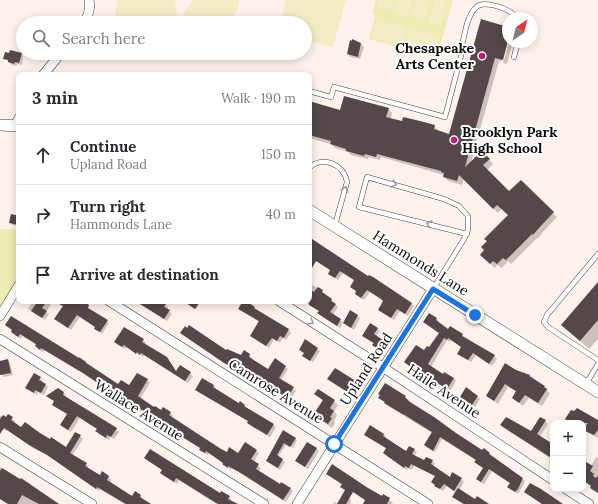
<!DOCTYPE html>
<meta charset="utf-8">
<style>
body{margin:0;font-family:Lora,serif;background:#f2f2f3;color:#2b2b33}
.controls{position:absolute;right:12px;bottom:12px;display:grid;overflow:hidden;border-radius:8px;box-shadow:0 2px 10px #0003}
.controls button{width:36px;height:36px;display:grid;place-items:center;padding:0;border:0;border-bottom:1px solid #e1e1e2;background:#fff;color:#2b2b33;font:20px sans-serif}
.compass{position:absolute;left:502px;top:12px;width:36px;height:36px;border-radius:50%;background:#fff;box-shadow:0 2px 10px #0003;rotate:35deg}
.stop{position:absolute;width:12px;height:12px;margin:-9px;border:3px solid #1a73e8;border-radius:50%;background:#fff}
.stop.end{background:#1a73e8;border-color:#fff;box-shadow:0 1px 4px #0008}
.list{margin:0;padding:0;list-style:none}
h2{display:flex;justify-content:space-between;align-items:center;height:52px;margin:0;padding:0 16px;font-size:17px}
h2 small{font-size:13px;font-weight:400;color:#7c7c81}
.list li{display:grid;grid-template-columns:26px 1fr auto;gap:12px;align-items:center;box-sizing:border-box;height:60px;padding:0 16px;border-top:1px solid #e1e1e2}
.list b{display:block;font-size:15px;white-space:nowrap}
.list p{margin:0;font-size:13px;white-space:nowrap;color:#7c7c81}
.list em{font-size:13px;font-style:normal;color:#7c7c81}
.icon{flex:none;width:22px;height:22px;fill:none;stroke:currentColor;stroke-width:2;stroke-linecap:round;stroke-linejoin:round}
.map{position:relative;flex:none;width:598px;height:504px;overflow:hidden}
.search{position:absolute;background:#fff;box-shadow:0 2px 10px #0003;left:16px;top:16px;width:296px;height:44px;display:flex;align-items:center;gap:10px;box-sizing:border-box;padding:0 14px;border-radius:22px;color:#7c7c81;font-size:15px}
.panel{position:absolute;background:#fff;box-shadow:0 2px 10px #0003;left:16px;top:72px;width:296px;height:232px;border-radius:8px}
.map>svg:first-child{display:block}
</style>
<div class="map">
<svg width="598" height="504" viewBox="0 0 598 504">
<rect width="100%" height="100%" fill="#fff2ed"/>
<!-- green -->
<path fill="#edecb3" d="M376 0H453L437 58 369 39 375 16 372 12Z
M0 229 19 230V276L0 307Z"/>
<!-- pitch -->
<path fill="#f3ecc5" d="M118 0H175L177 12 176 23H116L114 19Z
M193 0H240L233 23H179L188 6Z
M286 0H346L333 47 305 40V23H280Z
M379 0H393L390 11 377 8Z
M398 0H412L407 16 394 13Z
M416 0H430L424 21 411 17Z
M435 0H448L441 26 428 22Z
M377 19 407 27 402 45 372 37Z
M411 28 440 37 435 55 406 46Z"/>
<!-- shadow -->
<path fill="#0003" d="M508 28V37L501 62 499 61 471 162 482 152 493 164 487 170 509 192 521 181 557 217 541 234H542L537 239V238L511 264 508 261 502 268 497 265 495 268 481 255 509 215 502 208 498 213 464 178 462 185 448 181 444 177V175L381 157 380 160 369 157 368 159 351 155 348 152 335 148 331 144 309 138V103L340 111 388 109 392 113 391 119 403 122 434 126 439 131 450 135Z
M509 42H513L507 64 503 63Z
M361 44 364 47 360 59 350 57 348 54Z
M36 53H43L42 55Z
M20 54 23 56 22 65 17 64V66L12 65 5 58Z
M17 210 19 211V226L13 225 10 222 15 216Z
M309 237 369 278 373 277 412 304 414 306 408 316 400 311 394 320 379 310 384 301 370 292 364 300 358 296 357 292 351 287 355 281 343 273 338 280 329 274 331 271 309 253Z
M598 282V339L589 349 562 325Z
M309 283 322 291 325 294 324 295 332 300 338 307 333 315 343 322 340 328 321 316 318 313 319 311 305 302 309 301Z
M33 301H53L46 312 49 314 45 320 28 309Z
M54 301H75L109 323 102 334 95 329 96 327 80 317 71 330 55 319 64 307Z
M136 301H160L168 307 167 310 172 314 167 321Z
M191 301H201L196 309 190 305Z
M244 301 251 303 256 310 289 330 291 333 286 340 283 338 280 343 274 339 269 348 251 336 259 322 242 311Z
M429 314 437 319 439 322 438 323 449 330 462 335 494 356 497 359 492 366 476 355 471 362 461 356 462 347 451 340 450 342 447 340 431 367 444 375 454 378 456 381 450 391 435 382 433 384 429 381 424 351 430 349 439 333 424 322Z
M358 316 360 318 354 330 344 323Z
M125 328 143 340 146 343 145 345 176 372 190 373 193 376 188 383 144 355 143 357 140 354 139 355 127 347 125 349 118 345 115 342Z
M377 328 380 331 376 337 388 345 384 352 376 348 374 344 366 338Z
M13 330 86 362 119 385 129 387 147 380 150 383 140 399 143 401 161 411 170 413 173 416 171 418 227 453 238 454 256 451 259 453 253 462 261 468 258 472 276 483 290 489 293 491 286 502 243 474 231 468V470L223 464 224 463 209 453 208 455 203 452 200 449 201 448 143 410 141 411 139 410 123 399 121 401 116 398 115 394 87 376 44 350 43 352 38 349 37 345 22 336 21 339 12 332Z
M203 348 227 352 241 356 244 352 252 358 251 360 268 371 275 360 288 369 281 380 296 391 290 400 261 381 260 382 257 381V382L244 373 243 374Z
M318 349 320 351 313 362 306 358Z
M8 360 10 363 13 375 4 377 2 375H0V362Z
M335 369 355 382 360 386 353 396 333 383 329 379Z
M516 371 530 375 548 390 547 391 550 393 542 406 529 398 523 406 513 398 517 392 508 387 498 404 487 396Z
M40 378 43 381 42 382 48 387 44 395 38 392 37 395 26 388Z
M203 379 214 386 216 389V390L239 405H244L247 409 274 425 276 427 270 437 251 426 249 422 199 392Z
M63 393 66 395V397L116 429 119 432 114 439 110 437 109 440 99 434 97 431 98 429 80 418 71 432 64 428 61 425 68 414 48 396Z
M316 394 334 401 338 405 334 412 337 415 334 421 335 423 332 428 314 415 323 401Z
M379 394 405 397 407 400 483 452 489 453 525 481 520 491 518 494 511 489V484L492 471 484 484 480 482 477 479 484 468 477 460 442 439 435 452 428 447 432 433 388 406 382 400Z
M477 396 480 399 475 407 461 397Z
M572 411 598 421V438L583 430V423H565Z
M8 415 15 421 13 423 21 429 39 433 66 448 80 436 83 439 72 456 86 464 89 466 87 469 100 476 103 473 109 477 111 480 110 482 133 497 140 496 147 504H124L100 489 99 491 51 457 33 448 7 429 6 431 0 427V416L6 418Z
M507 418 531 433 545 421 548 424 540 437 552 445 553 443V460L504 428 501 425Z
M283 431 297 440 293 448 286 445 278 457 285 462 280 470 269 463Z
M384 434 386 437 385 438 406 452 414 450 417 452 414 456 425 461H432L435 463 433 467 450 478 461 479 464 482 459 490 475 500 487 504H463L453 497 456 493 447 486 443 491 435 485 436 476 414 466 412 470 408 468 407 470 387 456V449L365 435Z
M316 448 319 451 308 469 297 461Z
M596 457 598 458V474L595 479 598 481V493L591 488 592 486 583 481V466H591Z
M145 458 220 494 229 497 232 500 231 501 235 504H216L179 480 177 484 164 476 161 473 163 470Z
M0 467 59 504H8L0 499Z
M327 474 368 488 382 497 383 495 393 503 392 504H379L349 490Z
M349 498 351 501 350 504H333L335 502 338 504Z"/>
<!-- building -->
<path fill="#56484a" d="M481 19 508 27V41L503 60 495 58 465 167 482 151 490 159 483 165 509 191 521 180 554 212 538 229 533 235 532 234 506 260 503 258 497 264 493 261 490 264 480 255 484 250 481 247 487 241 484 239 508 215 497 205 493 209 459 175 457 181 443 177 444 173 441 172V171L377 154 376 157 365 154 364 156 346 151V149L330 144 331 141 309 135V101L340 110 344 96 389 108 386 117 402 121 403 117 420 121 435 125 434 129 449 134Z
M352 39 361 43 358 57 347 54 350 40 352 41Z
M10 50 22 53 19 63 15 62 14 64 8 62V60L3 59 5 52 9 53Z
M11 214 19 216V225L9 223Z
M309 237 368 276 369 275 373 277 412 303 405 314 397 309 391 318 378 310 383 301 381 299 367 290 361 298 355 294 356 291 350 287 354 280 340 271 335 278 328 274 330 270 316 261 309 273Z
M598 282V320L580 341 561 325Z
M318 287 323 290 322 292 332 299 331 301 336 304 330 312 341 319 337 326 317 313 319 311 309 305V289L314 292Z
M38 301H47L42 308 47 311 42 318 31 311Z
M54 301H83L89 305 88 308 108 320 100 332 94 329 95 327 77 315 68 328 54 319 63 306Z
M135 301H168L164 307 170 310 164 319Z
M183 301H200L195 309Z
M243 301H252L250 304 255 307 254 308 289 329 284 338 280 336 277 341 272 338 266 346 250 336 259 321 238 309Z
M350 310 358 315 351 328 343 323Z
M429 313 437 318 436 320 448 329 450 326 463 334 462 336 495 355 489 364 473 353 468 360 457 354 461 347 448 338 447 340 444 338 428 364 443 374 444 372 454 378 447 389 431 379 430 382 425 378 426 376 408 365 404 362 416 345 424 350 427 346 429 347 439 333 423 322Z
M11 316 79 358V357L86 362V363L118 384 121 380 129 385 137 373 148 379 138 396 154 407 155 406 161 410 163 407 171 412 169 415 221 449 227 452 229 447 238 453 245 442 257 450 251 459 259 464 256 469 277 482 280 484 281 482 291 488 283 500 239 472 228 466V468L222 464 223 463 206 451 205 453 199 450 200 448 150 417V415L139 408 138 409 135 408 120 397 118 400 112 396 114 394 83 373 41 348 40 350 35 346 36 344 20 334 18 337 11 332 12 330 5 325Z
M370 323 378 328 374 334 386 342 381 351 372 345 374 343 362 336Z
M189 325 226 350 227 349 241 355 244 350 250 354 249 357 268 369 275 358 286 366 279 378 294 387 287 398 258 379 257 381 255 379 254 380 241 371 240 372 224 363 180 333 185 326 187 328Z
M124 327 144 339 142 342 167 357 176 371 180 365 191 372 185 381 141 353 140 355 137 352 136 354 124 345 122 347 114 342Z
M305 339 318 348 310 361 302 356 304 353 299 350Z
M8 359 11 373 0 375V361Z
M505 363 516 370 530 375 529 376 545 386 544 387 547 389 538 403 525 395 519 403 512 398 516 391 505 384 494 401 486 396Z
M335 368 356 381 349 393 327 379Z
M34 373 41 377 39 380 46 384 41 393 35 390 34 393 25 388Z
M202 378 214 385 213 387 237 402 239 403 240 401 245 405 244 406 274 424 267 435 247 423 248 421 195 390Z
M385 383 406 396 405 397 410 402 434 417 456 433 482 450 484 448 490 453 489 454 523 478 518 489 515 492 507 487 510 483 489 469 481 482 476 479 483 468 474 462 476 460 440 437 433 451 424 445 432 432 403 414 404 415 384 403 385 402 378 398 380 395 378 394Z
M466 387 478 396 472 405 460 397Z
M58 388 64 392 63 395 117 428 111 437 107 435 106 438 95 431 97 429 77 416 68 430 60 425 67 414 52 405 54 401 46 396Z
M318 389 335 400 330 408 334 411 330 417 332 418 328 424 313 415 323 400 314 394Z
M577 408 598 420V430L594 435 583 430 588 423H571L565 419 571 410 574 411Z
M8 414 13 417 11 420 21 427 25 422 40 433 50 439 51 437 66 447 75 432 81 435 70 453 87 463 85 466 100 475 102 471 109 476 107 480 132 496 135 491 141 495 140 497 151 504H126L97 487 96 489 47 455 29 445 4 428 0 434V419L3 415 6 417Z
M506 417 531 431 540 417 546 420 537 434 553 444V459L500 425Z
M370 425 384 434 383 436 406 451 409 446 415 449 412 454 424 460 426 457 433 460 431 464 450 477 452 472 462 478 454 491 444 484 440 489 434 486 435 485 431 482 435 476 411 464 409 468 405 466 404 468 383 453 386 448 364 435Z
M283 430 296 438 290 447 284 443 277 455 283 459 278 468 266 461Z
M307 442 317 448 305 467 295 461Z
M150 449 220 493 221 491 230 496 228 499 238 504H218L176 478 174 482 160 473 162 470 144 458Z
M586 462 593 466 590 471 594 474 593 476 596 478 598 475V493L590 488 591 486 584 481 583 482V466Z
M332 464 368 488 382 496 383 494 390 498 387 504H363L365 500 353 492 346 504H337L345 490 340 487 342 484 326 474Z
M2 468 20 479 21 478 59 504H39L22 495 17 504H8L0 499V471Z
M530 483 541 489 563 504H542L524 492Z
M458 488 475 499 477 496 489 504H464L452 497Z"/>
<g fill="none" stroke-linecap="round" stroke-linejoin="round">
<!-- service casing -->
<g stroke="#404040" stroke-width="5.5">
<path id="service" d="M514 57 518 42
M309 91 331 97 334 87 445 117 461 56C462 44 467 9 480 5 485 3 491 5 496 6 505 8 511 11 517 18
M309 168C322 155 344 164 347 182L335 225
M598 254 547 315 544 322 548 327 598 360
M433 289 464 239 468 230V216L459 206 444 199 367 177 359 207 467 234
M586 384 598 364"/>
</g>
<!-- minor casing -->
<g stroke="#404040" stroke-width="10">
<path id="minor" d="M85 23C88 15 91 8 89 0
M43 75 61 53
M15 126 19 118
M109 301 428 504
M279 301 384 368 553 480
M0 316 19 285
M0 339 264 504
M0 447 92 504
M566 489 589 504
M297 504 433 289"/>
</g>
<!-- tertiary casing -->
<g stroke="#404040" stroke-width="12">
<path id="tertiary" d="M0 125 19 126
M309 210 598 392"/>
</g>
<!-- service -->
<use href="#service" stroke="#fff" stroke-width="4.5"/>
<!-- minor -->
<use href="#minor" stroke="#fff" stroke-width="9"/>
<!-- tertiary -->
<use href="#tertiary" stroke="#fff" stroke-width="11"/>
</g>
<!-- one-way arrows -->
<defs><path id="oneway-chevron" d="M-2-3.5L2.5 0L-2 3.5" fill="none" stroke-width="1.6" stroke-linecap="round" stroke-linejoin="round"/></defs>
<g stroke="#9e9e9e">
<use href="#oneway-chevron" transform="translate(394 184) rotate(16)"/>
<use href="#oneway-chevron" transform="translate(345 189) rotate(-75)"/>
<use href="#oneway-chevron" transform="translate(429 224) rotate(-166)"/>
<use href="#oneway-chevron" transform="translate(311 322) rotate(32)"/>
</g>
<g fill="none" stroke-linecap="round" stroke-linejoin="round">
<!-- route -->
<path stroke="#1a73e8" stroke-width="5" d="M334 444 433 289 475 315"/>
</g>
<!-- markers -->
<g fill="#c81979" stroke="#fff" stroke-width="1.5">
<circle cx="482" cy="56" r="4"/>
<circle cx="454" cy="140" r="4"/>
</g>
<g text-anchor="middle" stroke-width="4" stroke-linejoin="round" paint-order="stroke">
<!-- poi labels -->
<g font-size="14" font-weight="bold" fill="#0d0d0d" stroke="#fff" text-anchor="end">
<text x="474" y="53">Chesapeake<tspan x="474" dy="16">Arts Center</tspan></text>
<text x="462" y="137" text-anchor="start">Brooklyn Park<tspan x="462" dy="16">High School</tspan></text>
</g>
<!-- street labels -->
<g font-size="14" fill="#0d0d0d" stroke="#fff">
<text transform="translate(421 263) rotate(32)" y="5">Hammonds Lane</text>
<text transform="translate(366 369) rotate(-57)" y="5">Upland Road</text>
<text transform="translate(276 391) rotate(32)" y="5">Camrose Avenue</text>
<text transform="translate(444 391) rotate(34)" y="5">Haile Avenue</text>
<text transform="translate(139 410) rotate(32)" y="5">Wallace Avenue</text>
</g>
</g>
</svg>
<div class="controls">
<button>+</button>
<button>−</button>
</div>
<svg class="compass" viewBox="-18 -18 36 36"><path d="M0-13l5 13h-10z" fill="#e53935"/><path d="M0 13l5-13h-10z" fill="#7c7c81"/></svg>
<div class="stop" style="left:334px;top:444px"></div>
<div class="stop end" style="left:475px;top:315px"></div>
<div class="search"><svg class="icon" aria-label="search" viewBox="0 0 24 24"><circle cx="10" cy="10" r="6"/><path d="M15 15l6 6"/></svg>Search here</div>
<section class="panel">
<h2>3 min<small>Walk · 190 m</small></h2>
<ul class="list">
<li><svg class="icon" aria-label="ahead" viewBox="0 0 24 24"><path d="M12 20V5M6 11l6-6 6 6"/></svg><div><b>Continue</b><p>Upland Road</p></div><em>150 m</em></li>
<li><svg class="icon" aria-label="right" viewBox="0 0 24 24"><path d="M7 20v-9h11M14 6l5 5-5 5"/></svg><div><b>Turn right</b><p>Hammonds Lane</p></div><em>40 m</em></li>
<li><svg class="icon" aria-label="arrive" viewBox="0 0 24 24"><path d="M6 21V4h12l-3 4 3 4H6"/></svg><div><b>Arrive at destination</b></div></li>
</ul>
</section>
</div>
